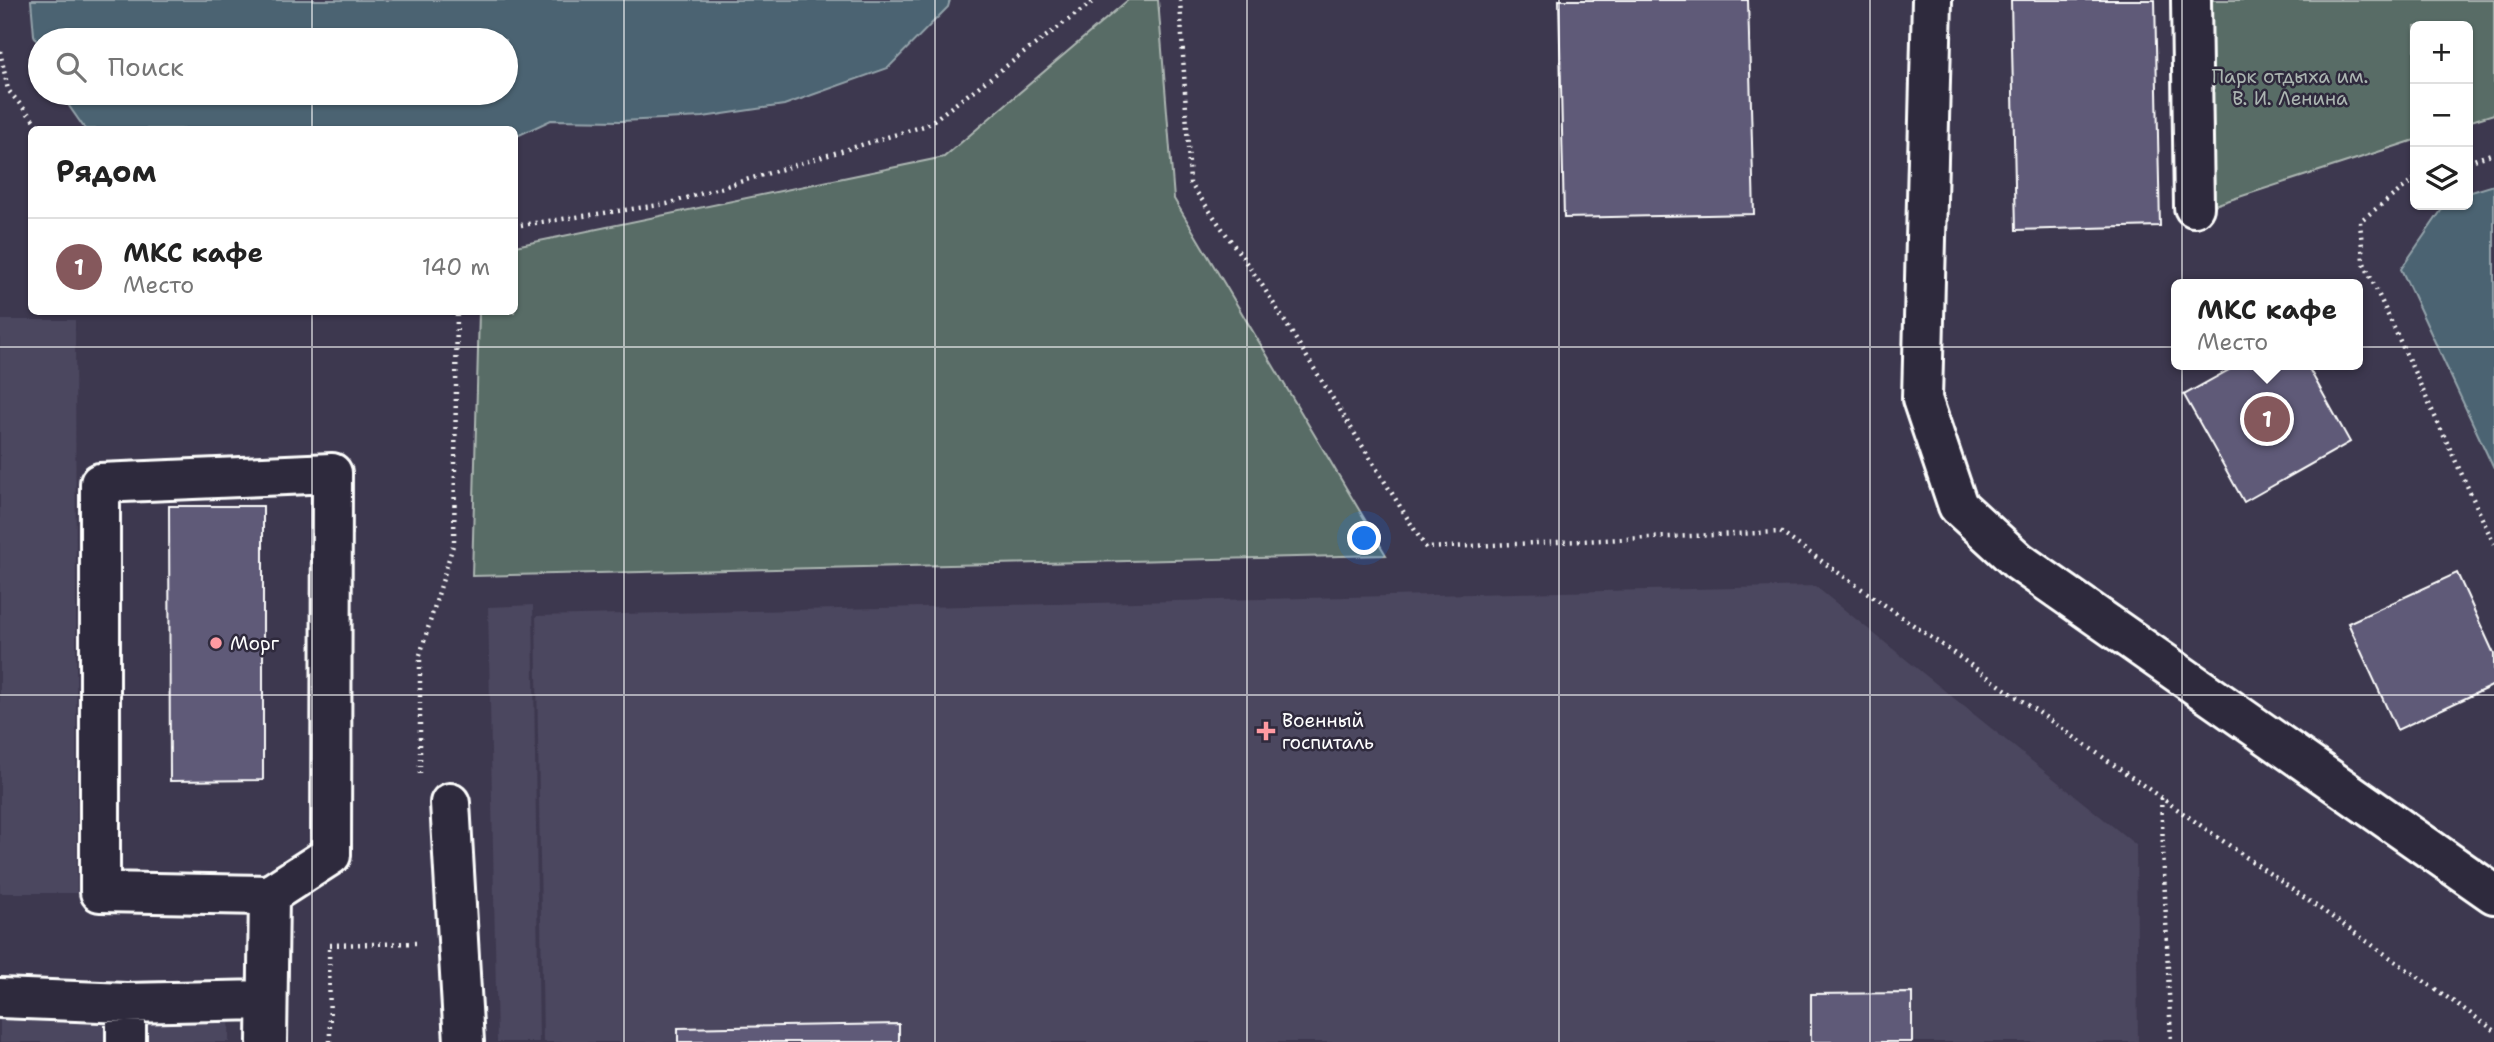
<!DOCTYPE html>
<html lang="ru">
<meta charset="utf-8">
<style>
body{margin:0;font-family:"Shantell Sans",sans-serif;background:#f6f6f6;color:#222}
.controls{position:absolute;right:21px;top:21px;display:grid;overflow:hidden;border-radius:10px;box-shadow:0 2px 5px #0004}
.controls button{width:63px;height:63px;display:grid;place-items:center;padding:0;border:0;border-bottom:2px solid #e0e0e0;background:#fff;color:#222;font:35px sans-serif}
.you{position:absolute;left:1365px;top:539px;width:24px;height:24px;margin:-18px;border:5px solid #fff;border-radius:50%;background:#1a73e8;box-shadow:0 0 0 10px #1a73e833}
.badge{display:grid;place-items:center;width:46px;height:46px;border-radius:50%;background:#85585c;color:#fff;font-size:23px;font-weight:700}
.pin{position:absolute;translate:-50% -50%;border:4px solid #fff;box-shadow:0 2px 7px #0006}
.popup{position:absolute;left:2171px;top:279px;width:192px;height:91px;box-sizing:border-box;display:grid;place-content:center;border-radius:10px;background:#fff;filter:drop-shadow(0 2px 5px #0005);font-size:23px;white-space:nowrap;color:#767676}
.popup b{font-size:26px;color:#222}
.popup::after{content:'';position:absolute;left:50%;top:100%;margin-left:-14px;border:14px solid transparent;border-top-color:#fff}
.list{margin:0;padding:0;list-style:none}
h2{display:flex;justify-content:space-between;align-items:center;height:91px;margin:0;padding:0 28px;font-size:30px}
h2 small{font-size:23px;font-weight:400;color:#767676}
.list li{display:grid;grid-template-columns:46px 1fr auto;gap:21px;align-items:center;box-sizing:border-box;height:98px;padding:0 28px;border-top:2px solid #e0e0e0}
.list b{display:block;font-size:26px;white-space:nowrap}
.list p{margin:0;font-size:23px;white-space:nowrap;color:#767676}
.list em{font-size:23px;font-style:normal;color:#767676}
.icon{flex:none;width:38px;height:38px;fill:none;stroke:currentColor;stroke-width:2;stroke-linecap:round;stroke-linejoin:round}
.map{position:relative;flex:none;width:2494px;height:1042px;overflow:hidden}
.search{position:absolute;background:#fff;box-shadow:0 2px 5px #0004;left:28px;top:28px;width:490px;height:77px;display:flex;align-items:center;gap:18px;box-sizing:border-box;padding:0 24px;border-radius:38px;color:#767676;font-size:26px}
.panel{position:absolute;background:#fff;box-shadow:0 2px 5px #0004;left:28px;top:126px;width:490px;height:189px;border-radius:10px}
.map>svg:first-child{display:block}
</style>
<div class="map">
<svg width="2494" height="1042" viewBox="0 0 2494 1042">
<rect width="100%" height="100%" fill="#3d384f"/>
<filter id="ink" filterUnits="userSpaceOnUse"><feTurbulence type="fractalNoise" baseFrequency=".0143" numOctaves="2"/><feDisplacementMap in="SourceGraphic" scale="14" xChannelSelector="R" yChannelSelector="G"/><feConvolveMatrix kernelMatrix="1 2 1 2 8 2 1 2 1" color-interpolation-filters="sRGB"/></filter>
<g filter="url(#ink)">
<!-- built -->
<path fill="#4b465e" d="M0 320H75L77 893H0Z
M1815 586 2136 845 2138 1042H543L536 616Z
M533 605 539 1042H497L488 607Z
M0 984 230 986 229 1042H0Z"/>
<!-- green -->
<path fill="#596c66" stroke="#acb6b2" stroke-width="2" d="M1128 0H1158L1174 199 1386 555 472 576 479 312H514L515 246 944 157Z
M2202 0H2494V114L2468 122V26H2415V140L2202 209Z"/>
<!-- water -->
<path fill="#4b6472" stroke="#93a2aa" stroke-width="2" d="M31 0H950L948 7 888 68 784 105 703 117 621 121 551 120 515 137 514 130 85 129 60 93H506V40H40V49L34 35Z
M2494 185V469L2401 269 2445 205H2468V193Z"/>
<!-- building -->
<path fill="#5f5a78" stroke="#fff" stroke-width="2" d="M1559 0H1748L1754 214 1564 218Z
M2011 0H2155L2160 226 2016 230Z
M2238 365H2307L2350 442 2244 502 2184 395Z
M169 506H263V780L170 781Z
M2457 573 2494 654V685L2397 730 2348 623Z
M1912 993V1042H1811V994Z
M899 1024V1042H678V1028Z"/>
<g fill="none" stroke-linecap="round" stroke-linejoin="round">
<!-- minor casing -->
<g stroke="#fff" stroke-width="44">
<path id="minor" d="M1932 0 1922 399 1958 506 2018 561 2494 894
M2191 0 2194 207
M332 473 331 855 269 895 100 892V483Z
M450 803 464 1042
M0 998 126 1003 267 1000
M126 1042V1003
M267 1042 269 895"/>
</g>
<!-- path -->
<path stroke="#fff" stroke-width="4.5" stroke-dasharray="2 5" stroke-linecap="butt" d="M1180 0 1190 183 1262 285 1426 548 1780 532 2494 1030
M0 51 8 90 42 130
M2468 162 2494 153
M2415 179 2360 221 2363 261 2494 544
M514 226 667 204 927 125 1095 0
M420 774V655L454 542 457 312
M2161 798 2171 1042
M330 1042 329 945 416 943"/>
<!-- minor -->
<use href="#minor" stroke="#2f2a3d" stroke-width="38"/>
</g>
</g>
<!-- grid -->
<path fill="none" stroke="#fff" stroke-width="2" stroke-opacity="0.55" d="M312 0V40M624 0V1042M935 0V1042M1247 0V1042M1559 0V1042M1870 0V1042M2182 0V1042M312 93V130M312 312V1042M0 347H2494M0 695H2494"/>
<!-- markers -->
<g fill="#ff9aa2" stroke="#2f2a3d" stroke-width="2.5">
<circle cx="216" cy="643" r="7"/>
<path d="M1262.5 720.5h7v7h7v7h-7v7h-7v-7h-7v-7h7z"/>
</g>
<g text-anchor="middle" stroke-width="5" stroke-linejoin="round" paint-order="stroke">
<!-- park labels -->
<g font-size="19" fill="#acb6b2" stroke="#2f2a3d">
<text x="2290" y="83">Парк отдыха им.<tspan x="2290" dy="22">В. И. Ленина</tspan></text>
</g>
<!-- poi labels -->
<g font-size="19" fill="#fff" stroke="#2f2a3d" text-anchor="start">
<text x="230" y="650">Морг</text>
<text x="1282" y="727">Военный<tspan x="1282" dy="22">госпиталь</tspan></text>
</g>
</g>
</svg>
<div class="controls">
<button>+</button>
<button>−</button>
<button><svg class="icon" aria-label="layers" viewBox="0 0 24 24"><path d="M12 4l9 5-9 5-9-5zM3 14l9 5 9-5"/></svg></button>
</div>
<div class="you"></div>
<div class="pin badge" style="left:2267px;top:419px">1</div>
<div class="popup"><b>МКС кафе</b>Место</div>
<div class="search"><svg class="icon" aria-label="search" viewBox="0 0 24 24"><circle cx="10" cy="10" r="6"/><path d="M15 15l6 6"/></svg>Поиск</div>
<section class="panel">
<h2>Рядом<small></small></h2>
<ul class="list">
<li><span class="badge">1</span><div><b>МКС кафе</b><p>Место</p></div><em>140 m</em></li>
</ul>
</section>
</div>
